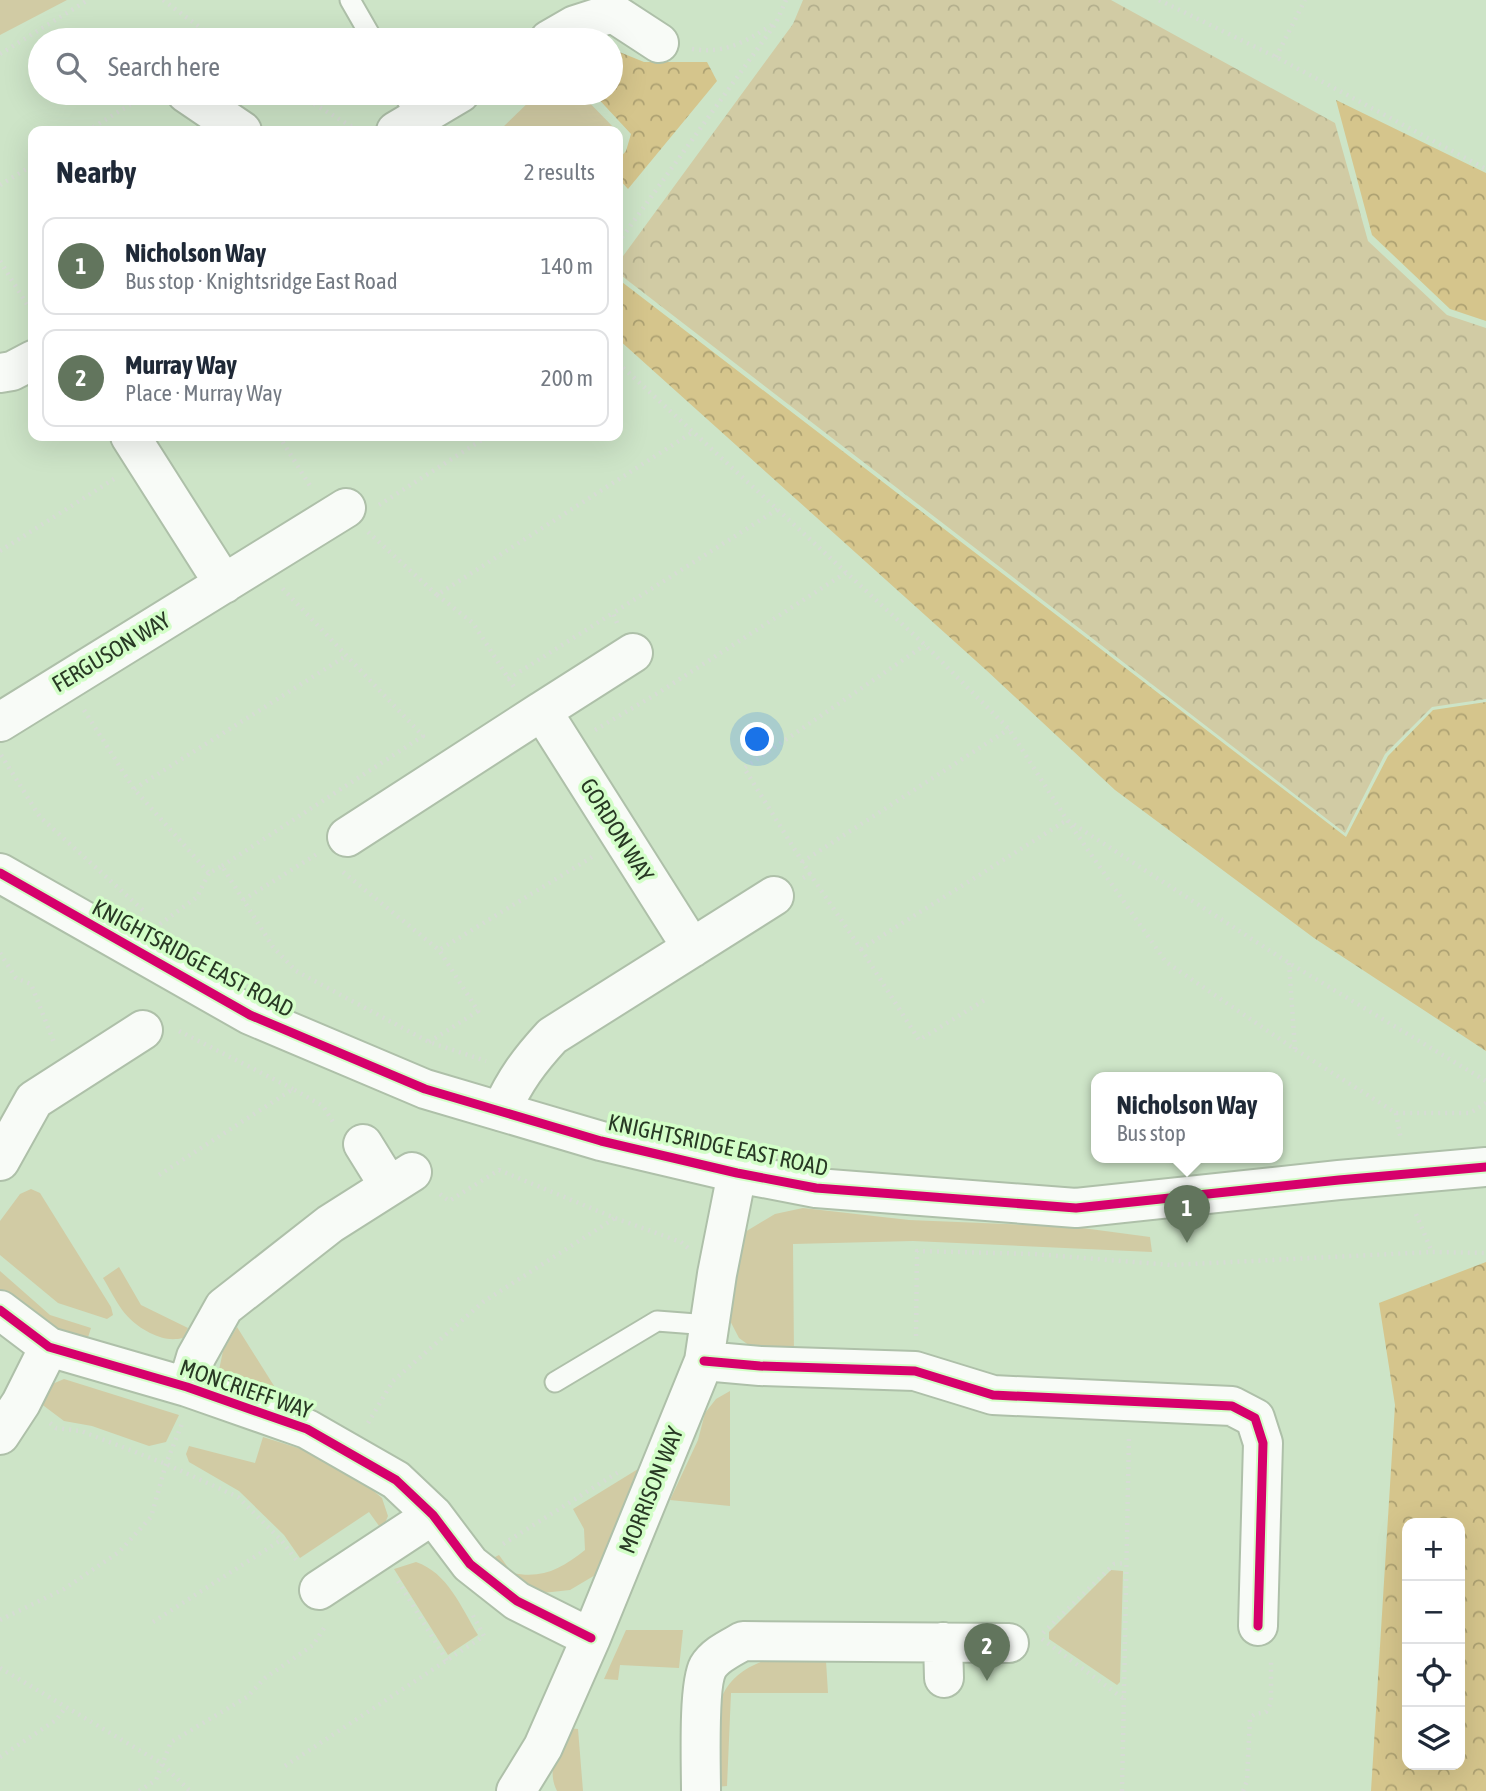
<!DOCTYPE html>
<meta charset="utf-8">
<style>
body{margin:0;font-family:"Asap Condensed",sans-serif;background:#f6f6f7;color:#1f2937}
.controls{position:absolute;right:21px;bottom:21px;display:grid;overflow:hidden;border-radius:14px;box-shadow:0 7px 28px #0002}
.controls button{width:63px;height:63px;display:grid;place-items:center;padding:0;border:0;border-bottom:2px solid #e0e1e3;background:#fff;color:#1f2937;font:35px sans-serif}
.you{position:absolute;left:758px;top:740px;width:24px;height:24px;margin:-18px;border:5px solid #fff;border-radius:50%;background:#1a73e8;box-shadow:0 0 0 10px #1a73e833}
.badge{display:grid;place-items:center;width:46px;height:46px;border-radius:50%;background:#62755d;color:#fff;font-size:23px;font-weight:700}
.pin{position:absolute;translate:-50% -58px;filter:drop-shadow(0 2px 4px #0008)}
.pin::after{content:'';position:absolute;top:37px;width:24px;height:21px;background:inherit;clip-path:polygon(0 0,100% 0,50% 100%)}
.popup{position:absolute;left:1091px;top:1072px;width:192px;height:91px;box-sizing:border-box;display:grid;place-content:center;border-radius:14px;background:#fff;filter:drop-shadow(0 2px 5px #0005);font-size:23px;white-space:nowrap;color:#747a83}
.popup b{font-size:26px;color:#1f2937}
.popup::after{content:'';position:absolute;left:50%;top:100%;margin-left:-14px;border:14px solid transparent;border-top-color:#fff}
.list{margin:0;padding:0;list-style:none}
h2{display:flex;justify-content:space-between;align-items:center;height:91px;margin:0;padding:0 28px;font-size:30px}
h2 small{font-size:23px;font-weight:400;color:#747a83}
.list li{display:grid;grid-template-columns:46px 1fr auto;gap:21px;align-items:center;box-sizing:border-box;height:98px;margin:0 14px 14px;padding:0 14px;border:2px solid #e0e1e3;border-radius:14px}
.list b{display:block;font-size:26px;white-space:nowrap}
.list p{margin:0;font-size:23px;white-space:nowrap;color:#747a83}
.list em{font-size:23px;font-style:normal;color:#747a83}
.icon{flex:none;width:38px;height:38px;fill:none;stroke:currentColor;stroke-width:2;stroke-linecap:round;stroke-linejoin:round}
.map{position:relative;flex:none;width:1486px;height:1791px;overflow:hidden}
.search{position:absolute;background:#fff;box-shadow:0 7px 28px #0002;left:28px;top:28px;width:595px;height:77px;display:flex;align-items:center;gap:18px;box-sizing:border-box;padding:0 24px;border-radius:38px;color:#747a83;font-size:26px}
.panel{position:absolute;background:#fff;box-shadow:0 7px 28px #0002;left:28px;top:126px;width:595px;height:315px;border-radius:14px}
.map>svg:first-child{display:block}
</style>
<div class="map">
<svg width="1486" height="1791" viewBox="0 0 1486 1791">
<defs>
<pattern id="forest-crowns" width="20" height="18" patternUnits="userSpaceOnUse" patternTransform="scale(1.75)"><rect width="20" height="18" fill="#d5c58c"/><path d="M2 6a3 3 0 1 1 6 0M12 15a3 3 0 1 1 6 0" fill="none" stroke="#ada172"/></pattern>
<pattern id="park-crowns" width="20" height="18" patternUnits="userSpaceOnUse" patternTransform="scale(1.75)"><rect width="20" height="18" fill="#d1cba4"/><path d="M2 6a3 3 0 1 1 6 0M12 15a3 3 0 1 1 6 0" fill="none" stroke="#b3af8d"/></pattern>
</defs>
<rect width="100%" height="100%" fill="#cde4c7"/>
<!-- grass -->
<path fill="#d1cba4" d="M0 0H67L0 35Z
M538 93H580L617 131H499Z
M31 1189 40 1193 111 1307 113 1315 107 1319 58 1303 0 1255V1221L20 1194Z
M803 1208 909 1220 1075 1227 1150 1237 1152 1252 913 1241 793 1244 794 1356 761 1354 739 1338 726 1313 735 1266 745 1232 775 1214Z
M119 1267 141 1305 188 1328 183 1338C170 1341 161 1338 150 1333 123 1319 118 1303 103 1278Z
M0 1271 50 1315 91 1328 84 1350 0 1301Z
M237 1327 286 1405 227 1383 219 1370 223 1351Z
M64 1379 179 1415 166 1442 149 1446 92 1426 64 1421 40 1403 50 1385Z
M730 1391V1506L670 1500 698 1440 705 1413 716 1399Z
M263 1437 314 1453 364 1483 382 1498 388 1516 382 1530 369 1512 300 1558 284 1535 239 1491 189 1462 186 1454 189 1446 255 1463Z
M651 1461 602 1571 570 1590 533 1594 491 1559 499 1555 512 1573C543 1579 561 1569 585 1550L584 1529 573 1509Z
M416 1562C448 1573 461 1607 478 1635L448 1655 394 1569Z
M1111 1570 1123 1571 1120 1682 1117 1685 1049 1639V1632Z
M626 1630H683L679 1668 620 1665 618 1680 604 1679Z
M763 1661H826L828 1693H731L727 1786 716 1787C716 1733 703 1684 763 1661Z
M567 1728 578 1729 583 1791H557C546 1770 558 1748 567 1728Z"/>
<!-- forest -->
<path fill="url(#forest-crowns)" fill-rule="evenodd" d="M617 51 644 62H707L717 81 628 189 618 178V160L626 151 631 134 593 93H611V53Z
M1336 100 1486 173V321L1450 309 1372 235Z
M618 279 1346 837 1388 756 1433 710 1486 702V1051L1314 938 1115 790 985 669 618 339Z
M1486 1262V1791H1371L1395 1405 1379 1303ZM1407 1523H1460V1765H1407Z"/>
<!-- park -->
<path fill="url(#park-crowns)" d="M803 0H1111L1335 123 1368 241 1447 315 1486 328V699L1432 707 1385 754 1345 833 618 273V263L793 24Z"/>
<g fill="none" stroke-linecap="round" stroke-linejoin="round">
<!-- service casing -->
<g stroke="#aec0a9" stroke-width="23">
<path id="service" d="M350 0 373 40
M403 93 417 118
M555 1382 657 1321 709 1325"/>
</g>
<!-- minor casing -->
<g stroke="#aec0a9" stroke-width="42">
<path id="minor" d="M549 40 575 25 613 13 659 43
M186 93 242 131
M396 131 460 93
M0 373 12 371 33 360
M130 436 224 584
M542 711 633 653
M0 722 346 508
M347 837 542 711 692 948
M501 1111C515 1080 529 1061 552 1036L774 896
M363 1144 389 1186
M0 1161 34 1100 143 1030
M0 1310 49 1347 187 1387 307 1429 396 1480 433 1515 470 1564 517 1601 591 1638
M704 1361 760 1366 915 1371 993 1395 1232 1406 1255 1418 1263 1443 1258 1626
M187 1387 196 1357 224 1307 330 1224 412 1172
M0 1435 21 1403 49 1347
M319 1590 433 1515
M943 1642 944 1678
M516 1791 543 1747 591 1638 704 1361 717 1274 737 1173
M701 1791C701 1766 698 1685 708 1667 715 1655 731 1648 743 1641L1009 1643"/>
</g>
<!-- tertiary casing -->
<g stroke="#aec0a9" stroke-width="42">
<path id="tertiary" d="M0 873 250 1015 425 1089 601 1141 737 1173 816 1188 1076 1208 1339 1180 1486 1167"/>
</g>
<!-- path -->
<path stroke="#d6dcd4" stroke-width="4.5" stroke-dasharray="2 5" stroke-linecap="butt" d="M163 0 217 40
M1159 0 1276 57 1486 169
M692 49C726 54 744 42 772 25
M0 54 88 0
M1276 57 1305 0
M296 93 359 131
M87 131 149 93
M0 185 33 165
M618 243 776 23 786 0
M0 261 33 314
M618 363 925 645 1009 729 1067 820 1166 962 1296 1050 1396 1113H1470L1486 1103
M279 436 312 489
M379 505 488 436
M368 532 437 595 693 432
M0 551 114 479
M437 595 473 623 514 687
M617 623 613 613 778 509
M508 679 613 613
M84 710 134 789 209 873 222 866 273 947 296 971 429 1042 486 1061
M595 730 658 693 847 572
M1 755 40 817 145 912
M134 789 346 656
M802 862 1009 729
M222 866 423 736 282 588
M343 872 439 950 592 857
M810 874 744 768 925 645
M803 878 810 874 861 949 1067 820 1289 963 1486 1081
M243 900 317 854
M160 924 197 897 209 873
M861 949 919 1040 988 998
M0 953 16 978 31 984 55 1045
M1289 963 1295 1049
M179 1031 293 1089
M429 1042 478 1011 439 950
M1396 1113 1401 1140
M159 1175 293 1089 323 1106 335 1125
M440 1194 449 1201 499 1170 615 1218 681 1242 688 1248
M1416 1214 1432 1252 1486 1253
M916 1336 917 1251 1034 1254 1171 1265 1432 1252
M50 1423 56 1428 81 1431 166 1464 238 1497 281 1540 298 1562
M368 1423 393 1381 483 1302 615 1218
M503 1544 620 1471
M398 1581 447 1661
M0 1620 64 1589 119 1552 151 1517 166 1464 183 1421
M153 1622 281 1540
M1043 1633 1114 1564 1126 1563
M1042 1639 1124 1699
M0 1668 161 1763 190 1791
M0 1757 56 1720 66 1707
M285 1766 484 1636 471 1612
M139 1791 156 1780 171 1742 247 1697 265 1678 313 1645 326 1625
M1122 1791 1129 1435
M1243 1791 1247 1781 1250 1718 1255 1714 1266 1712 1271 1703V1659"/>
<!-- service -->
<use href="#service" stroke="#f8fbf7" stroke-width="19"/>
<!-- minor -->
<use href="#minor" stroke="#f8fbf7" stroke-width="38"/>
<!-- tertiary -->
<use href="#tertiary" stroke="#f8fbf7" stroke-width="38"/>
<!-- cycleway casing -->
<g stroke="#d3fec8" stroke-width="13">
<path id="cycleway" d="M0 873 250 1015 425 1089 601 1141 737 1173 816 1188 1076 1208 1339 1180 1486 1167
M0 1310 49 1347 187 1387 307 1429 396 1480 433 1515 470 1564 517 1601 591 1638
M704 1361 760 1366 915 1371 993 1395 1232 1406 1255 1418 1263 1443 1258 1626"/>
</g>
<!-- cycleway -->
<use href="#cycleway" stroke="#d6006c" stroke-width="9"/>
</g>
<g text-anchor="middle" stroke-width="7" stroke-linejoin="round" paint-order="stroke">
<!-- street labels -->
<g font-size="23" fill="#283924" stroke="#d3fec8">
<text transform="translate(111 652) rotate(-31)" y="8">FERGUSON WAY</text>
<text transform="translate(617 830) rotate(58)" y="8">GORDON WAY</text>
<text transform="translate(193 958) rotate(28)" y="8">KNIGHTSRIDGE EAST ROAD</text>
<text transform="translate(718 1145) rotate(12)" y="8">KNIGHTSRIDGE EAST ROAD</text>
<text transform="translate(246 1389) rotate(19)" y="8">MONCRIEFF WAY</text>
<text transform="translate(651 1490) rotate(-68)" y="8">MORRISON WAY</text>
</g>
</g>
</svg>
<div class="controls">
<button>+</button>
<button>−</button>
<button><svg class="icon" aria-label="locate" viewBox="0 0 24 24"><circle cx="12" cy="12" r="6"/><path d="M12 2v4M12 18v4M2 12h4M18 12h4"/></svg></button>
<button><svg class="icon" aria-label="layers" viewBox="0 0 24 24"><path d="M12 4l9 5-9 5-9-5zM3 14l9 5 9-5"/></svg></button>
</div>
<div class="you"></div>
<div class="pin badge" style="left:1187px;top:1243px">1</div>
<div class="popup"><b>Nicholson Way</b>Bus stop</div>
<div class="pin badge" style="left:987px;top:1681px">2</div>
<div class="search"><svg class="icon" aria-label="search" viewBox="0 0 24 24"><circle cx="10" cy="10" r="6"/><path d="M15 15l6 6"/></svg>Search here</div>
<section class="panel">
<h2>Nearby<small>2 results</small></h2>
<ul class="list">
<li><span class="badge">1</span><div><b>Nicholson Way</b><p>Bus stop · Knightsridge East Road</p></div><em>140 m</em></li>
<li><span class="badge">2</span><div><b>Murray Way</b><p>Place · Murray Way</p></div><em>200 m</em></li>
</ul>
</section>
</div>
